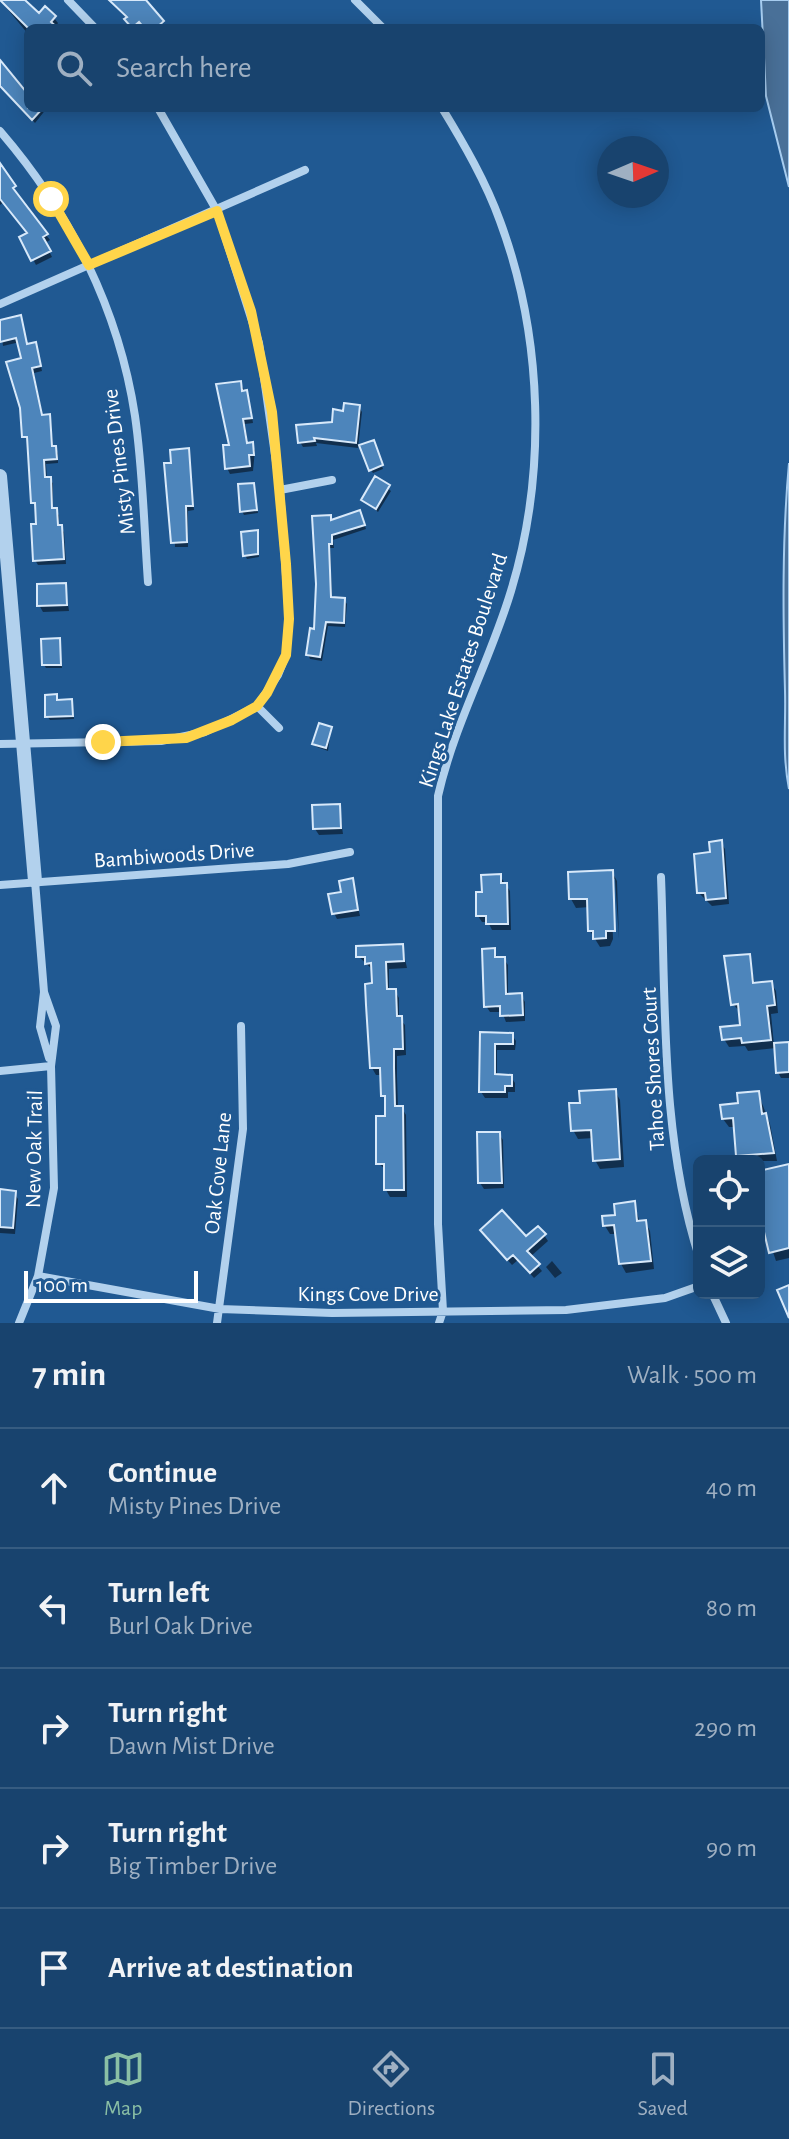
<!DOCTYPE html>
<meta charset="utf-8">
<style>
body{margin:0;font-family:"Alegreya Sans",sans-serif;background:#214a73;color:#f1f3f6}
.controls{position:absolute;right:24px;bottom:24px;display:grid;overflow:hidden;border-radius:12px;box-shadow:0 4px 20px #0003}
.controls button{width:72px;height:72px;display:grid;place-items:center;padding:0;border:0;border-bottom:2px solid #365c81;background:#18436e;color:#f1f3f6;font:40px sans-serif}
.compass{position:absolute;left:597px;top:136px;width:72px;height:72px;border-radius:50%;background:#18436e;box-shadow:0 4px 20px #0003;rotate:88deg}
.scale{position:absolute;left:24px;bottom:20px;width:174px;box-sizing:border-box;padding-left:8px;border:4px solid #fff;border-top:0;font-size:22px;line-height:28px;white-space:nowrap;color:#fff;-webkit-text-stroke:6px #205992;paint-order:stroke}
.stop{position:absolute;width:24px;height:24px;margin:-18px;border:6px solid #ffd54a;border-radius:50%;background:#fff}
.stop.end{background:#ffd54a;border-color:#fff;box-shadow:0 2px 8px #0008}
.list{margin:0;padding:0;list-style:none}
h2{display:flex;justify-content:space-between;align-items:center;height:104px;margin:0;padding:0 32px;font-size:34px}
h2 small{font-size:26px;font-weight:400;color:#9fb0c2}
.list li{display:grid;grid-template-columns:52px 1fr auto;gap:24px;align-items:center;box-sizing:border-box;height:120px;padding:0 32px;border-top:2px solid #365c81}
.list b{display:block;font-size:30px;white-space:nowrap}
.list p{margin:0;font-size:26px;white-space:nowrap;color:#9fb0c2}
.list em{font-size:26px;font-style:normal;color:#9fb0c2}
.icon{flex:none;width:44px;height:44px;fill:none;stroke:currentColor;stroke-width:2;stroke-linecap:round;stroke-linejoin:round}
.map{position:relative;flex:none;width:789px;height:1323px;overflow:hidden}
.search{position:absolute;background:#18436e;box-shadow:0 4px 20px #0003;left:24px;right:24px;top:24px;height:88px;display:flex;align-items:center;gap:20px;box-sizing:border-box;padding:0 28px;border-radius:12px;color:#9fb0c2;font-size:30px}
.sheet{height:704px;background:#18436e}
nav{display:flex;justify-content:space-around;align-items:center;box-sizing:border-box;height:112px;border-top:2px solid #365c81;background:#18436e;font-size:22px;color:#9fb0c2}
nav a{display:grid;justify-items:center;gap:4px}
nav .on{color:#8abfa5}
.map>svg:first-child{display:block}
</style>
<div class="map">
<svg width="789" height="1323" viewBox="0 0 789 1323">
<rect width="100%" height="100%" fill="#205992"/>
<!-- water -->
<path fill="#497098" stroke="#a6ccef" stroke-width="2" d="M761 0H789V187L766 96Z
M789 463V789C782 753 786 726 785 691 783 615 782 539 789 463Z"/>
<!-- shadow -->
<path fill="#0007" d="M0 0H22L39 16 54 18 58 23 55 28H28V34Z
M109 0H137L165 27 132 28 128 19Z
M0 63 25 93 28 89V108H47L35 123 0 84Z
M0 172 15 187V194L50 240 45 243 52 257 36 265 22 238 29 234 4 202 0 205Z
M0 322H22L28 346 37 349 42 371 34 373 43 417 49 416 51 421 53 448 58 453V463L46 464 47 479 53 483V510L59 515V527L64 532 66 564 38 565 35 560 38 526 29 441 24 436V360L20 342 3 346Z
M240 383 249 398 253 423 245 424 248 445 255 450 253 471 230 474 227 468Z
M359 407 362 412 358 448 316 443 317 446 303 447 300 442Z
M375 446 383 469 373 473 371 470Z
M188 450 194 510 188 511V547H175L173 465Z
M376 479 391 491 378 512 363 500Z
M253 485 258 513 244 515 242 511Z
M330 517 332 522 362 517 366 529 333 540 334 548H330L332 599 344 600 347 604 345 627 328 626 322 661 310 659 308 654 316 631Z
M257 533 259 557 247 559 245 555Z
M65 585 69 611 43 612 39 605Z
M59 640 62 668H46L44 665Z
M56 697 58 700 71 701 74 719 50 720 47 716Z
M331 729 328 751 317 747 314 744Z
M339 806 343 834 319 835 315 829Z
M721 843 725 849 729 904 712 906 699 893 712 854Z
M612 872 617 881 619 939 615 879H611L613 939 610 946 600 947 590 931V907L576 908 571 899Z
M500 876 510 891 511 930H492L488 922H482L478 916 484 894Z
M352 881 360 916 337 919 334 913Z
M402 946 407 968 389 969V991H395L399 998V1018L405 1025 406 1055 397 1056V1076L398 1108H402L406 1115 407 1197H390L386 1190V1170L378 1163 387 1118 382 1075H376L372 1068 373 970 358 956Z
M494 950 498 959H504L508 965V996L521 995 525 1002V1021L506 1022 502 1012H490L486 1006Z
M749 956 755 985 771 983 776 991 778 1013 771 1014 774 1045 789 1044V1078H781L778 1072 776 1048 748 1051 745 1046 729 1047 724 1039 742 1027 740 1012 733 1004Z
M482 1034 512 1035 516 1041 515 1050H497V1076L511 1077 515 1083V1092H508V1098H485L481 1092Z
M615 1091 620 1100 624 1167 600 1169 595 1160 594 1138 578 1139 573 1130 582 1105Z
M758 1093 770 1124 777 1161H741L736 1127H729L723 1119Z
M499 1134 503 1140 504 1188 484 1189 480 1183Z
M789 1166V1258L776 1261 759 1210V1173Z
M0 1191 14 1193 18 1199 15 1234 0 1233Z
M634 1203 640 1223 645 1222 650 1231 654 1269 626 1273 621 1264 617 1234H610L605 1226Z
M482 1231 526 1239 544 1235 548 1241 530 1257 542 1271 534 1278 518 1260 512 1265Z
M552 1261 562 1273 555 1278 546 1267Z"/>
<!-- building -->
<path fill="#4d85bb" stroke="#d8e9fa" stroke-width="2" d="M0 0H25L39 13 45 6 56 16 51 22 58 28H28Z
M109 0H146L164 21 156 28H144L139 22 132 28 124 19 127 17Z
M0 60 28 94V108H43L32 120 0 86Z
M0 163 16 186 13 188 48 234 43 237 51 251 31 261 19 237 27 233 0 199Z
M21 315 27 344 36 342 41 366 32 368 42 415 50 414 52 446H56L57 459 44 460 45 477H51L52 508H57L58 525H62L64 559 33 561 31 524H36L35 503H31L27 437H22L20 408 6 362 21 358 16 338 0 342V320Z
M241 381 242 391 247 390 252 418 243 419 247 443 253 442 254 455H249L250 466 225 469 223 445H229L216 384Z
M344 403 360 405 356 443 314 438 315 441 298 443 296 425 332 422 333 409 343 411Z
M374 440 383 465 369 471 359 445Z
M189 448 193 506H186L187 542 171 543 164 463H171L170 450Z
M375 476 390 485 376 509 361 500Z
M254 483 257 510 240 512 238 484Z
M360 510 365 525 332 535V544H329L331 597 345 598 344 623 326 622 320 657 306 655 310 628 314 629 316 584 312 516 331 515V520Z
M258 530V554L243 556 241 532Z
M66 583 67 605 37 606V584Z
M60 638 61 665H42L41 639Z
M57 694V700L72 699 73 716 45 717V695Z
M319 723 332 727 326 748 312 744Z
M340 804 341 828 313 829 312 805Z
M722 840 726 898 706 900 705 893H697L694 854 710 852 709 842Z
M613 870 615 931H606V938L593 939V931H588L587 899H569L568 872Z
M501 874V883H507L508 924H486V916H476V892H482L481 875Z
M353 878 358 910 332 914 328 894 341 892 339 881Z
M403 944 404 961 386 962 387 989H396L397 1016H402L403 1049H394V1068L395 1106H403L404 1190H384V1164H376V1116H385V1096H381L380 1068H370L366 1005 365 984 372 983 371 963 365 964V957H356V946Z
M495 948V957H505L506 994 522 993 523 1015 500 1016V1006L484 1007 482 949Z
M750 954 753 983 772 981 775 1005 767 1006 771 1040 742 1043 741 1038 722 1040 720 1027 740 1025 738 1004 731 1005 724 956Z
M480 1032 513 1033V1044H495V1074L512 1075V1086H505V1092H479Z
M789 1042V1072L776 1073 774 1043Z
M616 1089 620 1159 593 1161 591 1130 571 1131 569 1103H580L579 1091Z
M759 1091 762 1114 766 1113 774 1153 736 1156 733 1118 722 1119 720 1105 738 1103 737 1093Z
M477 1132H500L502 1183H478Z
M789 1164V1248L769 1253 759 1211V1171Z
M0 1189 16 1191 13 1228 0 1227Z
M635 1201 637 1221 646 1220 651 1261 619 1264 614 1225 603 1226 602 1216 615 1215 614 1204Z
M502 1210 526 1236 538 1226 546 1234 527 1251 540 1264 530 1273 513 1255 507 1260 480 1230Z
M789 1285V1318L777 1290Z"/>
<g fill="none" stroke-linecap="round" stroke-linejoin="round">
<!-- minor -->
<path stroke="#b2d1ed" stroke-width="8" d="M68 0 95 28
M355 0 383 28
M0 131C70 212 119 310 135 416 143 471 144 527 148 582
M0 304 305 170
M280 490 332 480
M257 706 279 728
M0 744 161 741 205 732 257 706 278 675 286 655 289 619 280 490 259 343 217 211 158 108
M661 877C666 1003 660 1135 699 1257
M35 881 44 992 40 1027 49 1058
M0 885 288 864 350 852
M0 1071 51 1066
M38 1276 220 1309 332 1313 566 1310 665 1298 699 1286
M712 1293 726 1323
M19 1323 38 1276 54 1188 51 1066 56 1026 44 992
M217 1323 243 1129 241 1026
M439 1323 443 1311 438 1224V796C454 725 490 661 511 591 547 473 543 337 500 221 486 182 464 144 442 108"/>
<!-- tertiary -->
<path stroke="#b2d1ed" stroke-width="14" d="M0 476 35 881"/>
</g>
<g fill="none" stroke-linecap="round" stroke-linejoin="round">
<!-- route -->
<path stroke="#ffd54a" stroke-width="10" d="M51 199 89 265 217 211 251 311 272 412 286 564 289 619 286 655 267 693 257 706 232 720 186 738 103 742"/>
</g>
<g text-anchor="middle" stroke-width="6" stroke-linejoin="round" paint-order="stroke">
<!-- street labels -->
<g font-size="22" fill="#fff" stroke="#205992">
<text transform="translate(118 462) rotate(-97)" y="8">Misty Pines Drive</text>
<text transform="translate(462 670) rotate(-72)" y="8">Kings Lake Estates Boulevard</text>
<text transform="translate(174 854) rotate(-4)" y="8">Bambiwoods Drive</text>
<text transform="translate(652 1069) rotate(-93)" y="8">Tahoe Shores Court</text>
<text transform="translate(33 1149) rotate(-89)" y="8">New Oak Trail</text>
<text transform="translate(217 1173) rotate(-84)" y="8">Oak Cove Lane</text>
<text x="368" y="1301">Kings Cove Drive</text>
</g>
</g>
</svg>
<div class="controls">
<button><svg class="icon" aria-label="locate" viewBox="0 0 24 24"><circle cx="12" cy="12" r="6"/><path d="M12 2v4M12 18v4M2 12h4M18 12h4"/></svg></button>
<button><svg class="icon" aria-label="layers" viewBox="0 0 24 24"><path d="M12 4l9 5-9 5-9-5zM3 14l9 5 9-5"/></svg></button>
</div>
<svg class="compass" viewBox="-18 -18 36 36"><path d="M0-13l5 13h-10z" fill="#e53935"/><path d="M0 13l5-13h-10z" fill="#9fb0c2"/></svg>
<div class="scale">100 m</div>
<div class="stop" style="left:51px;top:199px"></div>
<div class="stop end" style="left:103px;top:742px"></div>
<div class="search"><svg class="icon" aria-label="search" viewBox="0 0 24 24"><circle cx="10" cy="10" r="6"/><path d="M15 15l6 6"/></svg>Search here</div>
</div>
<section class="sheet">
<h2>7 min<small>Walk · 500 m</small></h2>
<ul class="list">
<li><svg class="icon" aria-label="ahead" viewBox="0 0 24 24"><path d="M12 20V5M6 11l6-6 6 6"/></svg><div><b>Continue</b><p>Misty Pines Drive</p></div><em>40 m</em></li>
<li><svg class="icon" aria-label="left" viewBox="0 0 24 24"><path d="M17 20v-9H6M10 6l-5 5 5 5"/></svg><div><b>Turn left</b><p>Burl Oak Drive</p></div><em>80 m</em></li>
<li><svg class="icon" aria-label="right" viewBox="0 0 24 24"><path d="M7 20v-9h11M14 6l5 5-5 5"/></svg><div><b>Turn right</b><p>Dawn Mist Drive</p></div><em>290 m</em></li>
<li><svg class="icon" aria-label="right" viewBox="0 0 24 24"><path d="M7 20v-9h11M14 6l5 5-5 5"/></svg><div><b>Turn right</b><p>Big Timber Drive</p></div><em>90 m</em></li>
<li><svg class="icon" aria-label="arrive" viewBox="0 0 24 24"><path d="M6 21V4h12l-3 4 3 4H6"/></svg><div><b>Arrive at destination</b></div></li>
</ul>
</section>
<nav>
<a class="on"><svg class="icon" aria-label="map" viewBox="0 0 24 24"><path d="M3 6l6-2 6 2 6-2v14l-6 2-6-2-6 2zM9 4v14M15 6v14"/></svg>Map</a>
<a><svg class="icon" aria-label="directions" viewBox="0 0 24 24"><path d="M12 3l9 9-9 9-9-9zM9 14v-3h6M13 9l2 2-2 2"/></svg>Directions</a>
<a><svg class="icon" aria-label="saved" viewBox="0 0 24 24"><path d="M7 4h10v16l-5-4-5 4z"/></svg>Saved</a>
</nav>
